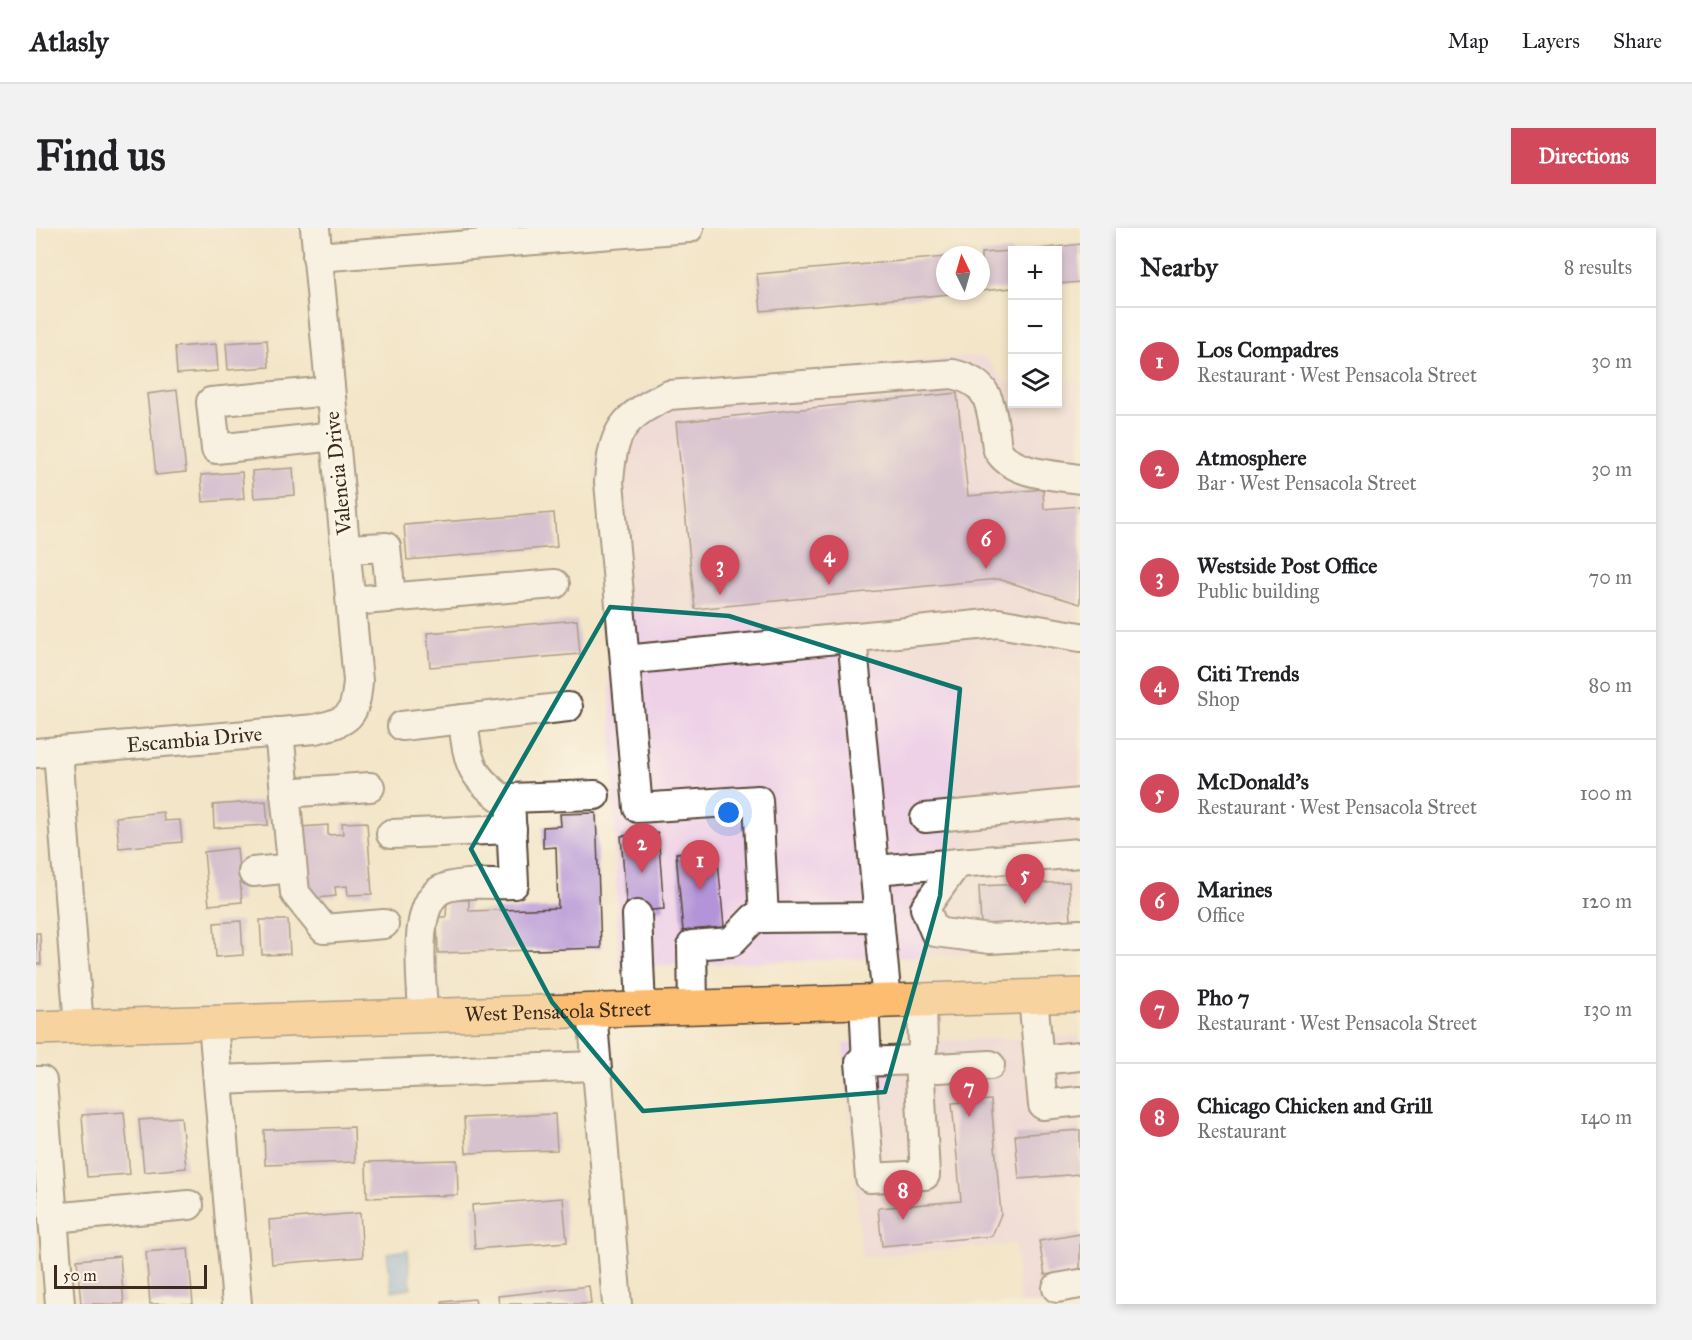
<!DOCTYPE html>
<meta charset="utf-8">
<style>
body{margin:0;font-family:"IM FELL Great Primer",serif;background:#f2f2f2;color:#202124}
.controls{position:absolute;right:18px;top:18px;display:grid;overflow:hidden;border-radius:0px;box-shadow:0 3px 9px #0003}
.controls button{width:54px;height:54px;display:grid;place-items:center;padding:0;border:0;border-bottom:2px solid #e0e0e0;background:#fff;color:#202124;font:30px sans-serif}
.compass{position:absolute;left:900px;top:18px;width:54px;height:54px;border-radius:50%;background:#fff;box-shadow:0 3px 9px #0003;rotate:355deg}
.scale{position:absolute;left:18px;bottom:15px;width:153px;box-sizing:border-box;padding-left:6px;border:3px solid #3b2a1e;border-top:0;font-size:16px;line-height:21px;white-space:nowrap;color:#3b2a1e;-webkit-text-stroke:4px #fcf5e5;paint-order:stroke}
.you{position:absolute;left:693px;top:585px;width:21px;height:21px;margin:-15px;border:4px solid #fff;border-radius:50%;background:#1a73e8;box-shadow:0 0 0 9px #1a73e833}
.badge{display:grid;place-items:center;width:39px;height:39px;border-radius:50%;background:#d1495b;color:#fff;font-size:20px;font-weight:700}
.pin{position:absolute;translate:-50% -50px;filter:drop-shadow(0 2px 3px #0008)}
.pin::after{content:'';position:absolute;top:32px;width:21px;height:18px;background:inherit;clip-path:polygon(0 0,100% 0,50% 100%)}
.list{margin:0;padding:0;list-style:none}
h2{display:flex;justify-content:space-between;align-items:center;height:78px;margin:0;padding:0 24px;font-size:26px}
h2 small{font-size:20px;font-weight:400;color:#757577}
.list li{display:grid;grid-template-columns:39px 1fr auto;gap:18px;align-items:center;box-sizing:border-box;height:108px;padding:0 24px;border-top:2px solid #e0e0e0}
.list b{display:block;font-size:22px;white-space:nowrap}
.list p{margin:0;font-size:20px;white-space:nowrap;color:#757577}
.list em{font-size:20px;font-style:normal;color:#757577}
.icon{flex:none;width:33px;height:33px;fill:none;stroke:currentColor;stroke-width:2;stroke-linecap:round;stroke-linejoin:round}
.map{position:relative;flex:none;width:1044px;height:1076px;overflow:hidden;border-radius:0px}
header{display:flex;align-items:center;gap:36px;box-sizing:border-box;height:84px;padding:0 30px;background:#fff;border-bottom:2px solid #e0e0e0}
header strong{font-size:28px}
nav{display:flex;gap:33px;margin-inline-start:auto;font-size:21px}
.intro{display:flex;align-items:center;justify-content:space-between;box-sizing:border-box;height:144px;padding:0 36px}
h1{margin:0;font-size:42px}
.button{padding:15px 27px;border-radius:0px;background:#d1495b;color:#fff;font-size:21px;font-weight:700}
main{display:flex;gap:36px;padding:0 36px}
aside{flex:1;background:#fff;border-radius:0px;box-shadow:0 3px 9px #0003}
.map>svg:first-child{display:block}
</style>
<header>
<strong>Atlasly</strong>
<nav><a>Map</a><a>Layers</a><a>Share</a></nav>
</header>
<div class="intro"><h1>Find us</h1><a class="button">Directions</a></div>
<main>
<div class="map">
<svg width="1044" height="1076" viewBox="0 0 1044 1076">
<rect width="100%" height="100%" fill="#fcf5e5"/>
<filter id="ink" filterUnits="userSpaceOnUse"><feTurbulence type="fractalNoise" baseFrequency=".0167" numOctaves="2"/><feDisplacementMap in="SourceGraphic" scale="12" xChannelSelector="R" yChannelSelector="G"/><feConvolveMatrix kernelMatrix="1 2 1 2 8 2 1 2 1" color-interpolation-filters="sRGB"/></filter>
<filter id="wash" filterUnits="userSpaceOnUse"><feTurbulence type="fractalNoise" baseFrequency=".008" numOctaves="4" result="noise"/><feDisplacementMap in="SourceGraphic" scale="24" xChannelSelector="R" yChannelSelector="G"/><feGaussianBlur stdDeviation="1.35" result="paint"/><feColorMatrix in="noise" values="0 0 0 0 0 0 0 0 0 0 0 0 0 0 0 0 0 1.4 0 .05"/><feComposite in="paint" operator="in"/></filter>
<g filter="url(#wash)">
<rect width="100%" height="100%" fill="#f3e5c8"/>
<!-- built -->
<path fill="#eed0e7" d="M935 128 950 129 968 153 976 157V176H1022V154L1044 152V723L583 739 574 450 558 231 569 200 582 179 613 161 659 150Z
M1044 808V1076H984L979 1016 826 1029 807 815Z"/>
<!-- water -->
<path fill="#75a5df" stroke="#58687e" stroke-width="1.5" d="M372 1022 375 1060 356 1063 351 1025Z"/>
<g id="blocks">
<!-- building -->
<path fill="#b494d8" d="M1044 16V54L1022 56V22H995Z
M976 23V60L945 63V25Z
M909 29V63L926 65 725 83 721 46Z
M231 112 233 139 192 142 190 115Z
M180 116 182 143 141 146 139 119Z
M141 162 150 244 120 247 111 166Z
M921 165 932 268 1007 261 1008 281 1044 278V376L962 351 659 381 640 194Z
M257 240 259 267 218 270 216 243Z
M206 244 208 271 167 274 165 247Z
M518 285 521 319 371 332 368 297Z
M541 392 544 426 394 439 391 405Z
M230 573 232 597 178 600 177 577Z
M127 584 128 593 144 592 146 614 83 620 80 589Z
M560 585 565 720 402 725 401 689H410L411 672H433V683L522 680 520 619 507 620V599L525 598 524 586Z
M331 594 336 666 312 667 311 658 299 659 300 668 271 671 265 599 292 597V607L307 606 306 595Z
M622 605 628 681 591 684 585 608Z
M201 620 206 674 173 677 168 624Z
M681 622 688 699 647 703 640 625Z
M1033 654 1035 694 945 698 943 658Z
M224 692H252L254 726 226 727Z
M205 693 207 727 180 729 178 695Z
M0 705H4L5 736H0Z
M955 872 965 986 956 1008 846 1018 842 980 925 973 916 875Z
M88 884 94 946 51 949 46 887Z
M519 886 521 922 430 925 428 890Z
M145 889 150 940 108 944 103 892Z
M318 899 319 934 229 937 228 902Z
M1044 902V946L983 951 979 907Z
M421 932 422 967 331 970 330 934Z
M527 970 531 1014 439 1021 436 977Z
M324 985 327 1029 236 1036 233 992Z
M1044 1006V1041L1009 1047 1003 1013Z
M152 1020 157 1076H114L110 1024Z
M84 1028 88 1076H45L41 1032Z
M553 1058 555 1076H463L462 1068Z
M439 1071 440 1076H406V1074Z"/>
</g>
</g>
<g filter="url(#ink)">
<use href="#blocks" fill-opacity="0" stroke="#574638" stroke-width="1.5"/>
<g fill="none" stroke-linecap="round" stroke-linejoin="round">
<!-- minor casing -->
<g stroke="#574638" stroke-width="32">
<g id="minor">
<path d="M281 29 653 0"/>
<path d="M294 163 175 174 180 221 299 208"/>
<path d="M310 321 350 319 355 370"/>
<path d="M315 373 519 356"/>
<path d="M816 409 851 773"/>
<path d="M589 432 962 395 1044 409"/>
<path d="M427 491C432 539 435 549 475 577"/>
<path d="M366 498 532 479"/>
<path d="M243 504 259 665 288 701 348 696"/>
<path d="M22 523 43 799"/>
<path id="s1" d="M0 525 279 501C314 493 319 489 322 453L279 0"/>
<path d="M249 565 334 559"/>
<path d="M889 590 1044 575"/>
<path d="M355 606 476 601"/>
<path d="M921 635 889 680 899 704 954 711 1044 706"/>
<path d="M839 642 1044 625"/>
<path d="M217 644 256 640"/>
<path d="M601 687 605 781"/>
<path d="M728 690 722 572 602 580 573 254C577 202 586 189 633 167L917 146C951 154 954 171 959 204 960 209 960 218 962 222 976 247 1020 247 1044 251"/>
<path d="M997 769 1007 877 1044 873"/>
<path d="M828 774 831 834"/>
<path d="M657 779 656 717 695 714 718 690 843 689"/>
<path d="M556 783 581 1076"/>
<path d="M387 788C387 757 373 672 409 660 429 653 457 657 478 656L474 570 559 567"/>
<path d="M177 795 201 1076"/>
<path d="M883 832 824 834 834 950 889 947 883 832 887 818 886 772"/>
<path d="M1003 832 1044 828"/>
<path d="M883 841 954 837"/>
<path d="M182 852 560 838"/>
<path d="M0 853H6L24 1076"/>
<path d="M17 990 153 977"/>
<path d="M1021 1060 1044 1056"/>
</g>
</g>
<!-- major casing -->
<g stroke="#574638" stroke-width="36">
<g id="major">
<path id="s2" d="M0 800 1044 767"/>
</g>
</g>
<!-- minor -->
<use href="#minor" stroke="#fff" stroke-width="28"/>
<!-- major -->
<use href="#major" stroke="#fcbd6f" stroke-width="33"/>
</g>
</g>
<!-- marked area -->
<path d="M0 0H1044V1076H0ZM574 379 693 388 924 461 904 668 849 864 607 883 516 774 435 621Z" fill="#f3e5c8" fill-opacity=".55" fill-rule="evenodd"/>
<path fill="none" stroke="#0f766e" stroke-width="4.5" stroke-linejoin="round" d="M574 379 693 388 924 461 904 668 849 864 607 883 516 774 435 621Z"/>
<g text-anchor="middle" stroke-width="6" stroke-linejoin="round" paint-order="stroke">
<!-- street labels -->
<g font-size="21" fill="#3b2a1e" stroke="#fcf5e5">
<text transform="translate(302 245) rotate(-96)" y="7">Valencia Drive</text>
<text dy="7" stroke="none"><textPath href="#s1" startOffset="159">Escambia Drive</textPath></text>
<text dy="7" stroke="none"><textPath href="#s2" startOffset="522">West Pensacola Street</textPath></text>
</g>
</g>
</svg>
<div class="controls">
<button>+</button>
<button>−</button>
<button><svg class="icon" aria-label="layers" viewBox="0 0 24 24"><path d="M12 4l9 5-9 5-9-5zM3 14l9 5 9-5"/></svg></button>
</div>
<svg class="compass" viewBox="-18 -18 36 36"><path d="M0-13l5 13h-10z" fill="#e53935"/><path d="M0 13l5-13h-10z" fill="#757577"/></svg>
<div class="scale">50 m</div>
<div class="you"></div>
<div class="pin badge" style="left:664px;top:662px">1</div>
<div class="pin badge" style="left:606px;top:645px">2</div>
<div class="pin badge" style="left:684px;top:367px">3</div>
<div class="pin badge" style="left:793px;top:357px">4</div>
<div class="pin badge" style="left:989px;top:676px">5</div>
<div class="pin badge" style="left:950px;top:341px">6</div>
<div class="pin badge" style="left:933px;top:889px">7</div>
<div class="pin badge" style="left:867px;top:992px">8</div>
</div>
<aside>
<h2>Nearby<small>8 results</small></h2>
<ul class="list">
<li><span class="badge">1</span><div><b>Los Compadres</b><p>Restaurant · West Pensacola Street</p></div><em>30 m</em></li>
<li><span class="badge">2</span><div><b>Atmosphere</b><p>Bar · West Pensacola Street</p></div><em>30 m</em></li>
<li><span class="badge">3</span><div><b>Westside Post Office</b><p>Public building</p></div><em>70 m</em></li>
<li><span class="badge">4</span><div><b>Citi Trends</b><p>Shop</p></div><em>80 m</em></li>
<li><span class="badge">5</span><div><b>McDonald's</b><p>Restaurant · West Pensacola Street</p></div><em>100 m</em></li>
<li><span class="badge">6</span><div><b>Marines</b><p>Office</p></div><em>120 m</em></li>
<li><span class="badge">7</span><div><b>Pho 7</b><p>Restaurant · West Pensacola Street</p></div><em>130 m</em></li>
<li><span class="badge">8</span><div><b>Chicago Chicken and Grill</b><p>Restaurant</p></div><em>140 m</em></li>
</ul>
</aside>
</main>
